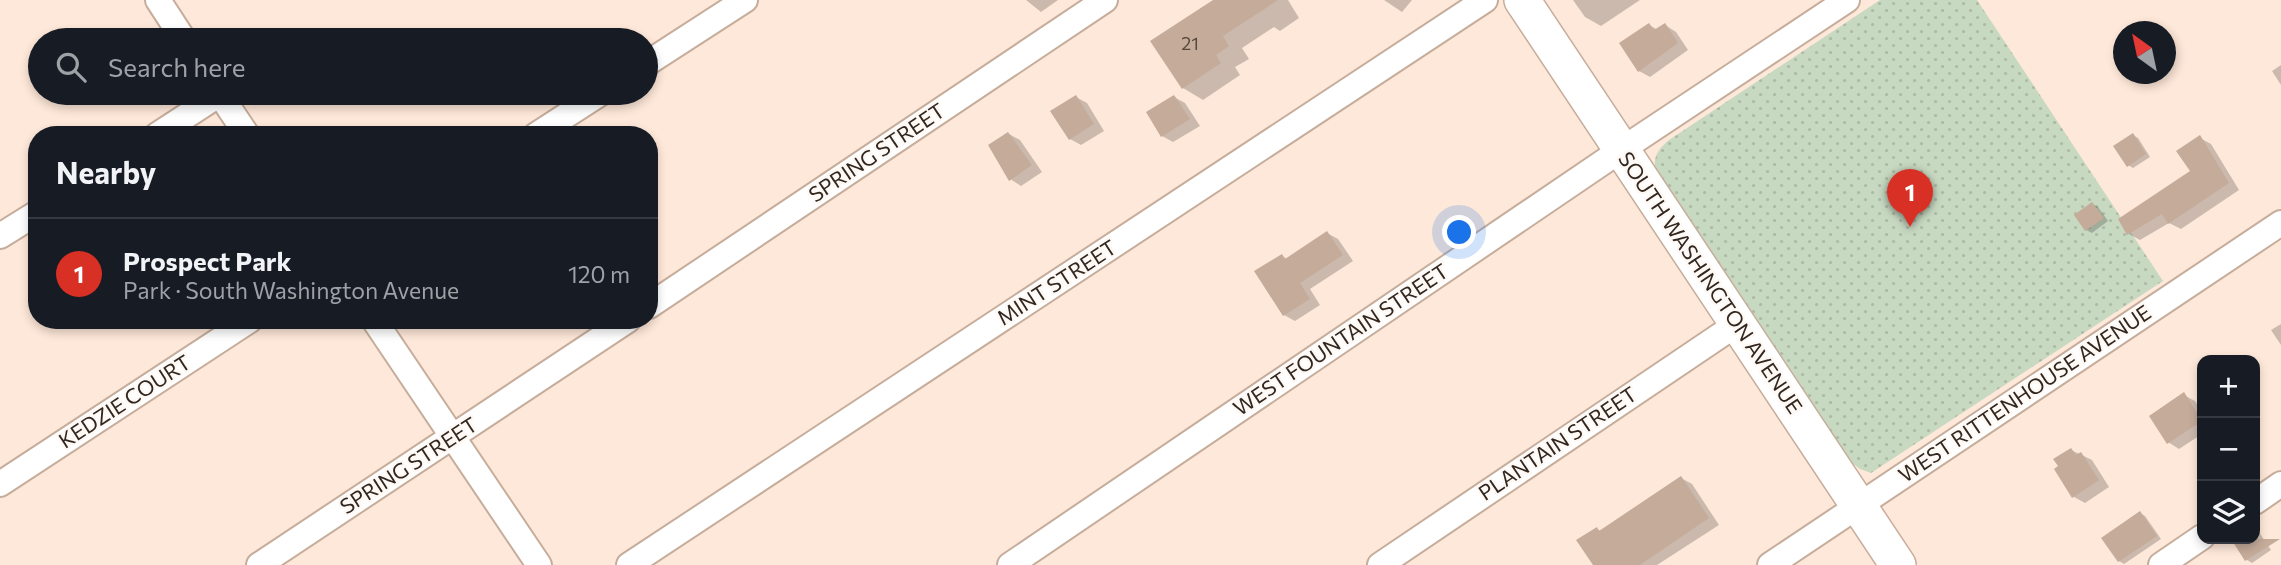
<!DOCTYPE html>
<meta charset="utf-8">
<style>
body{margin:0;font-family:Commissioner,sans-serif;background:#242831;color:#f1f3f6}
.controls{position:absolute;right:21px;bottom:21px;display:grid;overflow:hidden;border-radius:14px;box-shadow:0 4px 10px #0003}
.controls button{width:63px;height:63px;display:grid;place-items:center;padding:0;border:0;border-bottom:2px solid #363941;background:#171b24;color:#f1f3f6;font:35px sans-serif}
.compass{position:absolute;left:2113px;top:21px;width:63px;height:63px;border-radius:50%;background:#171b24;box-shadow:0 4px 10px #0003;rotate:327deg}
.you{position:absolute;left:1460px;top:233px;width:24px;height:24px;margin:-18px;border:5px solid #fff;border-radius:50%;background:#1a73e8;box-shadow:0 0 0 10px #1a73e833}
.badge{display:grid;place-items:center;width:46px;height:46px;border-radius:50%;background:#d93025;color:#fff;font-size:23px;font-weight:700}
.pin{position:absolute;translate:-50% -58px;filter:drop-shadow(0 2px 4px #0008)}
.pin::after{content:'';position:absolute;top:37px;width:24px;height:21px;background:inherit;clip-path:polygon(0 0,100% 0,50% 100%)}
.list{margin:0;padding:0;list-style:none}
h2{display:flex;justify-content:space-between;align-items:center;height:91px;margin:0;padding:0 28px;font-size:30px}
h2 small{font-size:23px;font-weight:400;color:#9ea1a6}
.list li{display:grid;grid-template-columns:46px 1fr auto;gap:21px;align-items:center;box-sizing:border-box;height:112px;padding:0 28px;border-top:2px solid #363941}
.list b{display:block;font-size:26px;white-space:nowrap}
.list p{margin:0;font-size:23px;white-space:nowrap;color:#9ea1a6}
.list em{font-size:23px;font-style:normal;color:#9ea1a6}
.icon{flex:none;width:38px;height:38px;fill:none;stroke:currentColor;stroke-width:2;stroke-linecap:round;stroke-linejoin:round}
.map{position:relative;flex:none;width:2281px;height:565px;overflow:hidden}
.search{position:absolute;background:#171b24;box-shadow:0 4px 10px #0003;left:28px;top:28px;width:630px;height:77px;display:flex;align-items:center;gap:18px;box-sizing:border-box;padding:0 24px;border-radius:38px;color:#9ea1a6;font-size:26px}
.panel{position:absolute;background:#171b24;box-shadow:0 4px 10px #0003;left:28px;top:126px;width:630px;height:203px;border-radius:28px}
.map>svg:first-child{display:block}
</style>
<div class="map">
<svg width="2281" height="565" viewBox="0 0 2281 565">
<defs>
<pattern id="park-dots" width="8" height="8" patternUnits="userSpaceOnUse" patternTransform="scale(1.75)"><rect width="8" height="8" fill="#c8d9c1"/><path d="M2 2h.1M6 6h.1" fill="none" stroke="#acbaa6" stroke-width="1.8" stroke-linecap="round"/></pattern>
</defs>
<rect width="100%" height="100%" fill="#fee8d9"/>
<!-- park -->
<path fill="url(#park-dots)" d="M1880 0H1977L2163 281 1871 473 1860 469 1847 459 1657 173C1651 159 1658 149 1669 140Z"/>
<!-- shadow -->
<path fill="#0003" d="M1026 0H1058L1041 12Z
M1214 0H1288L1299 18 1280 31 1274 27 1242 48 1249 59 1235 67 1240 75 1203 100 1183 88Z
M1384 0H1412L1402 12Z
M1573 0H1640L1601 26 1585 17Z
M1649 25 1658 30 1665 25 1676 32 1688 50 1650 77 1639 71Z
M2281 65V85L2272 71Z
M1076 97 1087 103 1104 131 1081 145 1070 139Z
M1174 97 1185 103 1200 126 1173 142 1162 136Z
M1009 134 1020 140 1042 172 1021 186 1010 179Z
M2133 135 2138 138 2150 157 2133 168 2128 165Z
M2200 138 2211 144 2239 190 2181 229 2169 223 2140 240 2129 234 2192 172Z
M2092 204 2098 207 2108 221 2092 233 2086 230Z
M1327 233 1338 239 1353 261 1310 289 1320 305 1295 321 1284 315 1282 256 1287 259Z
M2281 324V345L2271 330Z
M2184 395 2195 401 2202 412V434L2179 449 2168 442Z
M2071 450 2092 460 2109 487 2085 503 2074 497Z
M1681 478 1692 484 1719 525 1657 565H1595L1597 529 1601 531Z
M2140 513 2145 516 2161 539 2124 564 2119 561 2104 538Z
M2255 530 2259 532 2271 550 2252 563 2247 560 2235 542 2239 539H2255Z"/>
<!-- building -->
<path fill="#c5ab99" d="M1213 0H1278L1223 36 1229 46 1216 55 1221 63 1182 89 1150 41Z
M1649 23 1654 30 1665 23 1678 43 1638 72 1619 43Z
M1076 95 1094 124 1069 140 1050 111Z
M1174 95 1190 119 1161 137 1146 112Z
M1008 132 1032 165 1009 181 988 145Z
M2133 133 2146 154 2127 167 2113 146Z
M2200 135 2229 183 2168 224 2162 214 2127 235 2118 219 2190 171 2176 151Z
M2092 202 2104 218 2085 231 2074 215Z
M1327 231 1343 255 1300 283 1310 299 1283 316 1254 271 1282 254 1285 259Z
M2184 392 2202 421 2167 444 2149 416Z
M2071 448 2076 455 2081 452 2099 480 2072 498 2054 469 2058 466 2053 459Z
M1681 476 1709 518 1640 565H1593L1576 540 1597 527 1599 531Z
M2140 511 2157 536 2118 562 2101 538Z
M2231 539H2280L2245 561Z"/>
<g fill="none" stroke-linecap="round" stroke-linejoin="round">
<!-- street casing -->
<g stroke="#c6ad9b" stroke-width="28">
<path id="street" d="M158 0 184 40
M646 64 745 0
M219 93 247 135
M157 135 220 94
M536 135 601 93
M0 236 37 213
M649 306 1105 0
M374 320 539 565
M0 484 250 320
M2255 502 2281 484
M259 565 628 320
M629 565 1485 0
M1010 565 1621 150 1847 0
M1380 565 1737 324
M1770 565 2281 223
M2161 565 2202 537"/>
</g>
<!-- secondary casing -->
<g stroke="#c6ad9b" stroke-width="38">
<path id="secondary" d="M1522 0 1898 565"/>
</g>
<!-- street -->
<use href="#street" stroke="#fff" stroke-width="24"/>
<!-- secondary -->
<use href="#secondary" stroke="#fff" stroke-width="35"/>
</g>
<g text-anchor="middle" stroke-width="5" stroke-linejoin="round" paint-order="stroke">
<!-- number labels -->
<g font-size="18" fill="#56483e">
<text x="1190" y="50">21</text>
</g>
<!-- street labels -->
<g font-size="21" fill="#312720" stroke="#fef9f5">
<text transform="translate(877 153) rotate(-34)" y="7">SPRING STREET</text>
<text transform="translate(1057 283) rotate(-33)" y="7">MINT STREET</text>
<text transform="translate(1710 283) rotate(56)" y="7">SOUTH WASHINGTON AVENUE</text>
<text transform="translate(1341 340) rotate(-34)" y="7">WEST FOUNTAIN STREET</text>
<text transform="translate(2025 394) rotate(-34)" y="7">WEST RITTENHOUSE AVENUE</text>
<text transform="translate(125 402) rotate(-33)" y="7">KEDZIE COURT</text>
<text transform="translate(1558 444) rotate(-34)" y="7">PLANTAIN STREET</text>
<text transform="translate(409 466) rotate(-33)" y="7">SPRING STREET</text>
</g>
</g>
</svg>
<div class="controls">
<button>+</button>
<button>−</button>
<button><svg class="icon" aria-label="layers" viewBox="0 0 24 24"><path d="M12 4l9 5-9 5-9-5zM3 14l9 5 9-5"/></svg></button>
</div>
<svg class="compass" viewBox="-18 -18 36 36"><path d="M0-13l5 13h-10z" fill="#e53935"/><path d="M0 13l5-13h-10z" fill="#9ea1a6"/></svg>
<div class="you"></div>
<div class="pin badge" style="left:1910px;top:227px">1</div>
<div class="search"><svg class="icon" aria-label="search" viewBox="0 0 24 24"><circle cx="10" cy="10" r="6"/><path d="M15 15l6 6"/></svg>Search here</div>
<section class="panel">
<h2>Nearby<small></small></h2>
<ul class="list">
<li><span class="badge">1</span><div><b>Prospect Park</b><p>Park · South Washington Avenue</p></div><em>120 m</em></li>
</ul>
</section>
</div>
